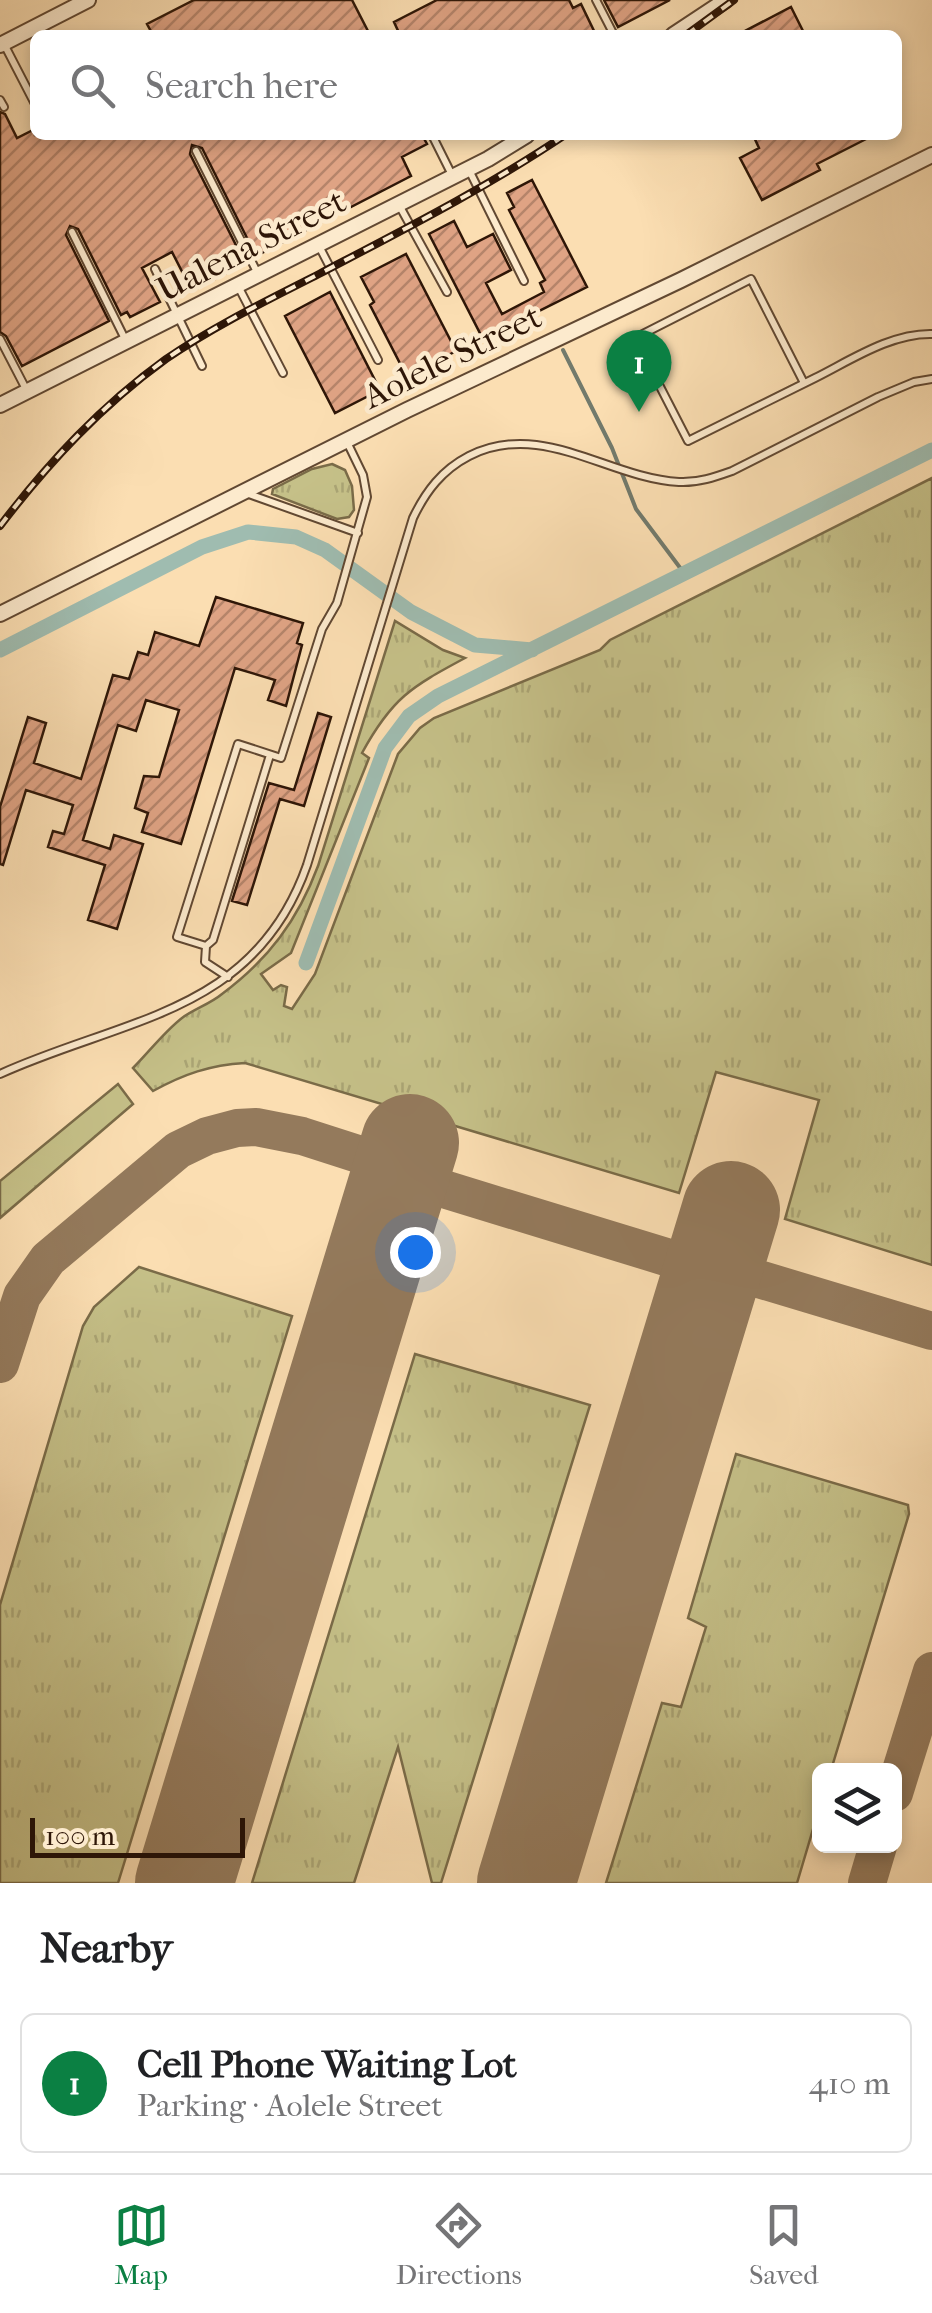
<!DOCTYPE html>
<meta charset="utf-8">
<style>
body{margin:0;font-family:"IM FELL French Canon",serif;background:#f2f2f2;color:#202124}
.controls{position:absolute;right:30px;bottom:30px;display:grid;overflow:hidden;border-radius:15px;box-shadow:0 5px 15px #0003}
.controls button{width:90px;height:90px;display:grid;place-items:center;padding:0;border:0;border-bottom:2px solid #e0e0e0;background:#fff;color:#202124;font:50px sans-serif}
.scale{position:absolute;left:30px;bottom:25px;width:215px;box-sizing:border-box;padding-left:10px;border:5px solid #2e1607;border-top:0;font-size:28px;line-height:35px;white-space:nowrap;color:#2e1607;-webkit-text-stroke:8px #fceacd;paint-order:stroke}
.you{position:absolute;left:415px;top:1252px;width:35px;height:35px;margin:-25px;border:8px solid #fff;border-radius:50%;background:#1a73e8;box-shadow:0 0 0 15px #1a73e833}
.badge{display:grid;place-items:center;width:65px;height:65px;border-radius:50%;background:#0b8043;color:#fff;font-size:32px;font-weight:700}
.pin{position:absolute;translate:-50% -82px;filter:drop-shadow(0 2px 5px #0008)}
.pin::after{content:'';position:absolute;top:52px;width:35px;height:30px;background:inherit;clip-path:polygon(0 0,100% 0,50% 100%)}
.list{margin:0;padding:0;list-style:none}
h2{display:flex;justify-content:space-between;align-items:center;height:130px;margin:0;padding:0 40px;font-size:42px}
h2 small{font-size:32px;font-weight:400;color:#757577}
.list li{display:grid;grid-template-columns:65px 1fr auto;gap:30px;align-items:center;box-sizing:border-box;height:140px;margin:0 20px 20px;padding:0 20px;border:2px solid #e0e0e0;border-radius:15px}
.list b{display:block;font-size:38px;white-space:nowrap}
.list p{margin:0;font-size:32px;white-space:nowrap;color:#757577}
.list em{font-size:32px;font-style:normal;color:#757577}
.icon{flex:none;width:55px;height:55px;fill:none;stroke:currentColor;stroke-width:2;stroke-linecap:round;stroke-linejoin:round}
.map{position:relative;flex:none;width:932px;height:1883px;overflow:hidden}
.search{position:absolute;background:#fff;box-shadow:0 5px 15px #0003;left:30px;right:30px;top:30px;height:110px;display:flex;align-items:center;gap:25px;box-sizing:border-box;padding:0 35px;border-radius:15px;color:#757577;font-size:38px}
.sheet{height:290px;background:#fff}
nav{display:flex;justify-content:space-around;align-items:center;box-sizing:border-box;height:140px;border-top:2px solid #e0e0e0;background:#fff;font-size:28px;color:#757577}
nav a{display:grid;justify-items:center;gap:5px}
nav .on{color:#0b8043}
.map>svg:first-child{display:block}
</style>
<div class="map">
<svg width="932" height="1883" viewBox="0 0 932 1883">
<defs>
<pattern id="grass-tufts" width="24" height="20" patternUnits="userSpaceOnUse" patternTransform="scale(2.5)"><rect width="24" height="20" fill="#c5c088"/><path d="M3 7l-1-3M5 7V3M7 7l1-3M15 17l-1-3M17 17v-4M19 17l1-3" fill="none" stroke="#aaa474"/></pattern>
<pattern id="building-hatch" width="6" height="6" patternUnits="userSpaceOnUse" patternTransform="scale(2.5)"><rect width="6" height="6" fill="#dfa384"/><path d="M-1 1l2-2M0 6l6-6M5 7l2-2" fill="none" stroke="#b5846a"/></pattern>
</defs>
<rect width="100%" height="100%" fill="#fbdeb2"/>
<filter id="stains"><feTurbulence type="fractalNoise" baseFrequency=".002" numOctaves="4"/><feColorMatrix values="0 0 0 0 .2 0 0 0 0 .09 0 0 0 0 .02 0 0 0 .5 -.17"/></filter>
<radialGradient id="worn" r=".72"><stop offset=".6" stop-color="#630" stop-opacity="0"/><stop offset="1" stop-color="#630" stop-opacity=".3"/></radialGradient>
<!-- grass -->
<path fill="url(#grass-tufts)" stroke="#7a6b48" stroke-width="2.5" d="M332 464 345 470 352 486 354 510 349 517 337 519 272 494 273 489 312 469Z
M932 478V1265L785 1219 819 1100 716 1072 679 1193 245 1063C210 1065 184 1074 153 1091L133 1068C149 1052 164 1032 182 1018 194 1009 210 1004 222 994 268 960 298 920 318 866L395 621 443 650 465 658C411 687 392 698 362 753L369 758 291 953 261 974 273 990 281 985 287 987 284 1006 292 1009 315 974 398 754 420 728 434 718 600 650 610 640Z
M118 1084 133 1104 0 1218V1181Z
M139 1267 292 1316 118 1883H0V1605L83 1326 94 1307Z
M415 1354 590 1405 441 1883H432L398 1747 354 1883H252Z
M736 1454 908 1505 909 1514 831 1770H820L819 1809 797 1883H606L662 1703 681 1707 706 1627 688 1618Z"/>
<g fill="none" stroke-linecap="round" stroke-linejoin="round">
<!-- stream -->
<path stroke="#727a6c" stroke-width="4" d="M563 350 612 448 636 509 684 573"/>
<!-- canal -->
<path stroke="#9fbcb0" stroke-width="15" d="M0 650 202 547 248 532 296 537 325 550 411 612 475 645 532 650
M306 963 385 748 409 716 438 696 932 450"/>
<!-- taxiway -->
<path stroke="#947a5c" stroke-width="38" d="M0 1364 22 1296 48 1259 178 1150 207 1136 237 1128 256 1127 302 1136 358 1154 447 1190 666 1257 762 1280 932 1331
M894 1793 932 1671
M867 1883 878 1846"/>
<!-- runway -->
<path stroke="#947a5c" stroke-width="98" d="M184 1883 410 1143
M526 1883 731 1210"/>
</g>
<!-- building -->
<path fill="url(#building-hatch)" stroke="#2e1607" stroke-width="2.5" d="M194 0H352L370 35H153L147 24Z
M437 0H569L573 8 581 4 596 35H400L394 22Z
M604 0H670L618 27Z
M791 7 805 35H737Z
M0 112 5 114 17 138 35 129V135H422L427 144 402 157 411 176 256 256 202 148 192 145 190 154 245 263 192 291 172 252 142 268 160 302 130 317 127 312 121 315 78 229 70 226 66 235 109 321 22 366 6 336 0 332Z
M753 135H874L817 164 820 170 762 200 740 158 759 148Z
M532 180 587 287 483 339 429 234 454 221 467 247 493 234 511 270 486 283 502 314 544 292 540 283 545 280 509 210 514 207 507 193Z
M406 254 456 351 407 377 370 305 374 302 361 277Z
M330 292 380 390 335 413 285 316Z
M216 597 303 623 297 643 302 645 286 706 268 700 275 680 235 668 181 844 142 832 148 813 135 808 144 776 159 777 179 710 146 700 136 731 118 725 83 840 110 849 114 835 143 844 117 929 88 920 105 865 48 847 53 831 64 834 73 805 26 790 3 865 0 864V807L28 717 46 723 34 763 81 779 113 675 129 679 138 652 148 655 155 632 199 646Z
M318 713 331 717 304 806 280 799 247 905 232 901 269 783 294 790Z"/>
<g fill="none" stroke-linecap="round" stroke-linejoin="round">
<!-- service casing -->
<g stroke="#614832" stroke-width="10">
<path id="service" d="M596 0 614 35
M4 44 35 104
M0 100 4 107
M432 135 452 175
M196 151 258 274
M469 170 524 281
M399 205 447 292
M72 232 126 341
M319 246 378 360
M155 269 202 366
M238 286 283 373
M0 339 27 391
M804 383 751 279 635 338 688 441C730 420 773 399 815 378 851 360 891 333 932 334
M246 493 358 533
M270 755 213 940 206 946 177 937 238 744 281 758 322 629 337 603 367 497 363 475 347 442
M206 946 205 962 228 977
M0 1074C123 1018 255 1014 307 865L413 518C426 491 442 470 469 456 542 419 607 478 679 482 698 483 715 477 732 471L878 397 914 382 932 379"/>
</g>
<!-- minor casing -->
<g stroke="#614832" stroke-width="18">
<path id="minor" d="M673 35 726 0
M0 45 88 0
M0 405 488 159 527 135
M0 614 407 410 681 280 932 155"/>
</g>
<!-- service -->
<use href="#service" stroke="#fceacd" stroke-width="6"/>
<!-- minor -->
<use href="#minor" stroke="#fceacd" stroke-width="14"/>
<!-- rail casing -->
<g stroke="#2e1607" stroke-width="8">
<path id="rail" d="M686 35 734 0
M0 526C49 462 101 406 166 359 214 326 268 300 319 274 403 230 486 188 565 135"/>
</g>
<!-- rail -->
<use href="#rail" stroke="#fceacd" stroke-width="4" stroke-dasharray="11" stroke-linecap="butt"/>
</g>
<g text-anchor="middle" stroke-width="9" stroke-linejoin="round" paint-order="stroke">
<!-- street labels -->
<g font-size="35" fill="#2e1607" stroke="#fceacd">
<text transform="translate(251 245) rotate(-27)" y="12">Ualena Street</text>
<text transform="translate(452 356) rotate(-26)" y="12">Aolele Street</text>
</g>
</g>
<rect width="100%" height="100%" filter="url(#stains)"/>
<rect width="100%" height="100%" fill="url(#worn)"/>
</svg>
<div class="controls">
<button><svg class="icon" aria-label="layers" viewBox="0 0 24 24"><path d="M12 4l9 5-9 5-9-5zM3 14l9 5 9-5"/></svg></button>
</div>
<div class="scale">100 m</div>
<div class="you"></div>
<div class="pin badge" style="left:639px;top:412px">1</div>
<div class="search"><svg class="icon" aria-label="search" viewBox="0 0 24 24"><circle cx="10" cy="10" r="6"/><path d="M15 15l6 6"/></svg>Search here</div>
</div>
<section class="sheet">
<h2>Nearby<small></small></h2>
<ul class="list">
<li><span class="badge">1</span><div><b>Cell Phone Waiting Lot</b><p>Parking · Aolele Street</p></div><em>410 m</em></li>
</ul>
</section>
<nav>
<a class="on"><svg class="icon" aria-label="map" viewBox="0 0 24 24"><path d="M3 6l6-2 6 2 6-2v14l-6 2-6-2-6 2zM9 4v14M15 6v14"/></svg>Map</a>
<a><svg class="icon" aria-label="directions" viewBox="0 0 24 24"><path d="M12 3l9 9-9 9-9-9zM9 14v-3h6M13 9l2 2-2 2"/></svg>Directions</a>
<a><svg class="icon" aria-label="saved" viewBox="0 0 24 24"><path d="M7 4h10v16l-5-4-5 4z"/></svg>Saved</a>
</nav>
